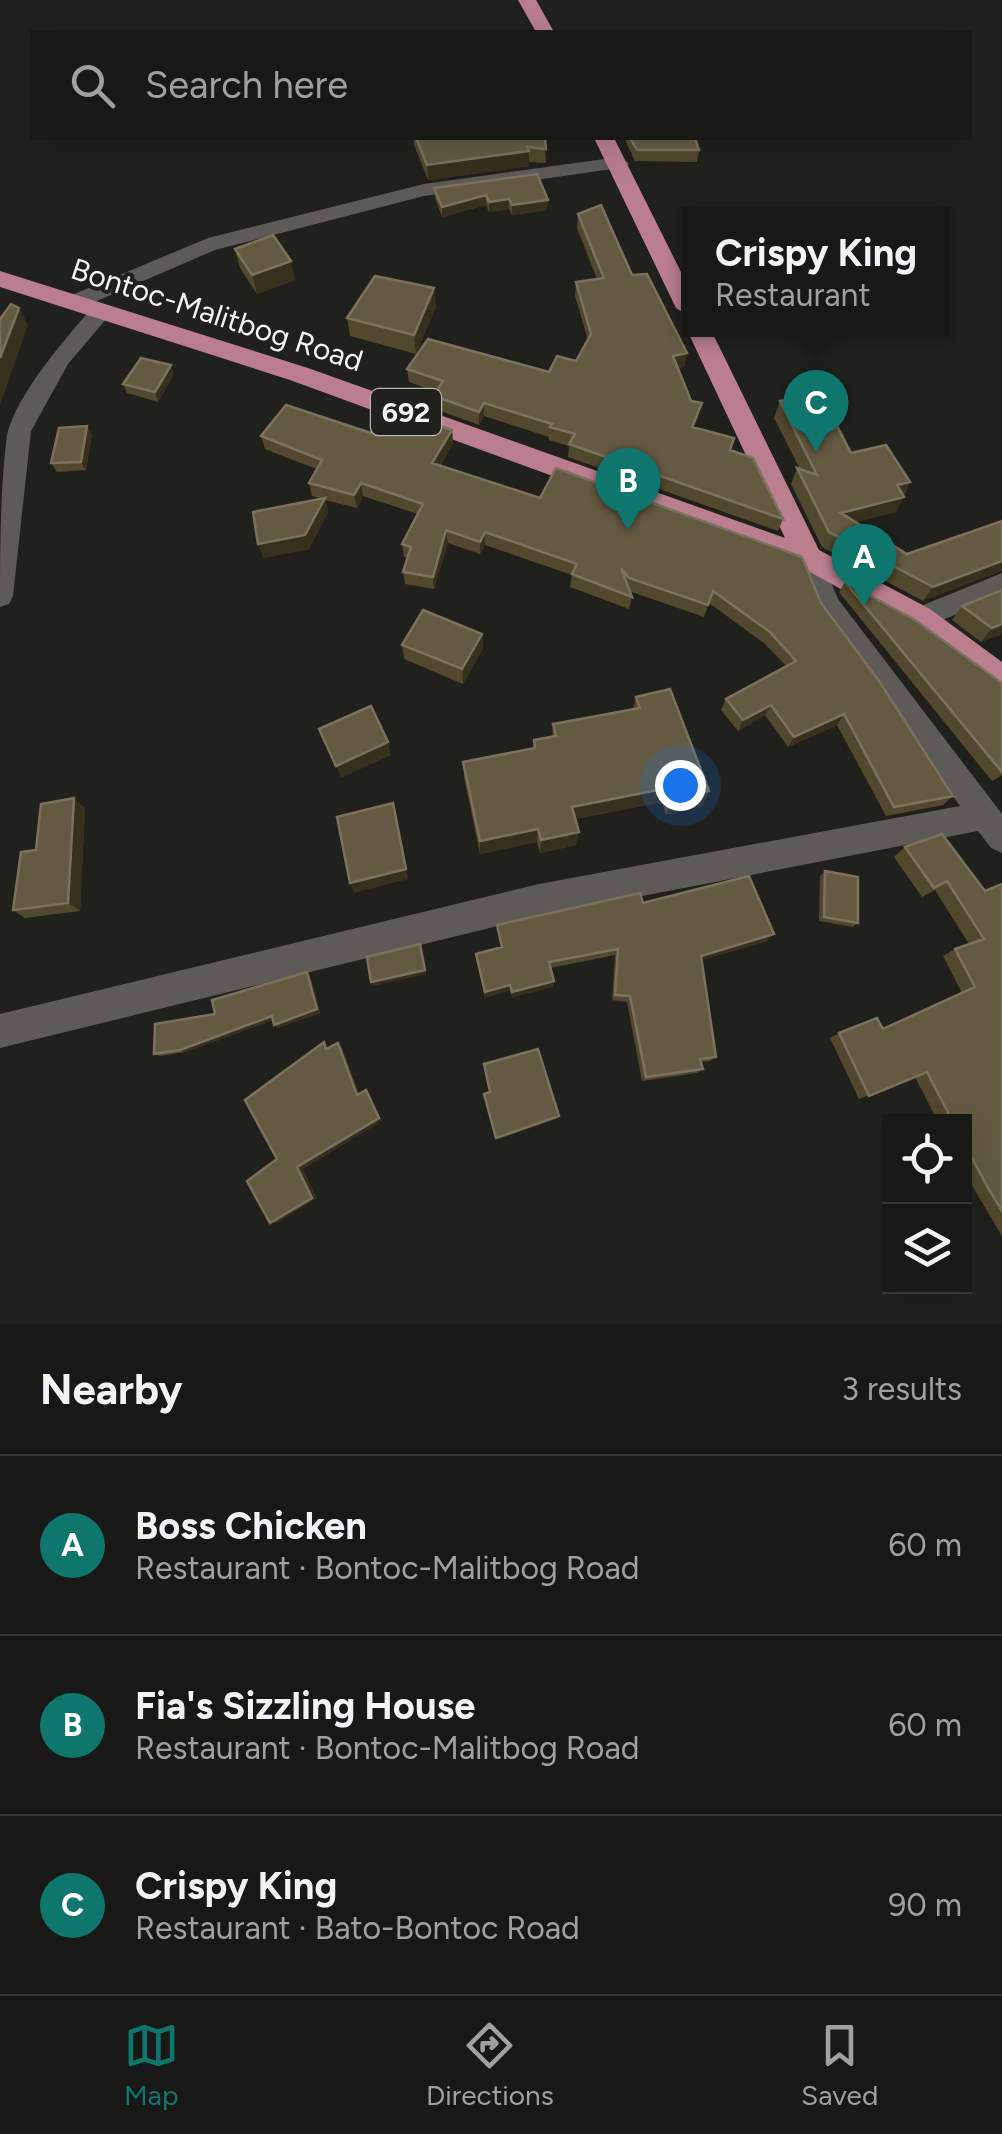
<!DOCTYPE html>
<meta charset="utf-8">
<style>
body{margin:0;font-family:Figtree,sans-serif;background:#252523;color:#f1f3f6}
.controls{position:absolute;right:30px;bottom:30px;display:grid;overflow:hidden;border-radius:0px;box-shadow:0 10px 40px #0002}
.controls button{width:90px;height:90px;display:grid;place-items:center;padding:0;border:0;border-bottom:2px solid #363735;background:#181816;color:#f1f3f6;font:50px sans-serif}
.you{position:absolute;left:680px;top:785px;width:35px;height:35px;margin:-25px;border:8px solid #fff;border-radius:50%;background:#1a73e8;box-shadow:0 0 0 15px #1a73e833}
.badge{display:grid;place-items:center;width:65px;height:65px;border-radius:50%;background:#0f766e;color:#fff;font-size:32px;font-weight:700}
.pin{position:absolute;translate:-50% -82px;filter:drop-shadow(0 2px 5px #0008)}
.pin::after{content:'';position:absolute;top:52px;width:35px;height:30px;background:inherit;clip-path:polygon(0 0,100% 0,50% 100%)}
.popup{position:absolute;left:681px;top:207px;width:270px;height:130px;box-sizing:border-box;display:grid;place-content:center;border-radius:0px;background:#181816;filter:drop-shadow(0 2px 8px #0005);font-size:32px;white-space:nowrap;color:#9fa0a1}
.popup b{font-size:38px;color:#f1f3f6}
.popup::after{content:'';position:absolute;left:50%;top:100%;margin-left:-20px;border:20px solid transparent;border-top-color:#181816}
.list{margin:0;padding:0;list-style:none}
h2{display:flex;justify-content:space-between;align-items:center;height:130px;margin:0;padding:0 40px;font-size:42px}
h2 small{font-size:32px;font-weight:400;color:#9fa0a1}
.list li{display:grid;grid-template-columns:65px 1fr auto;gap:30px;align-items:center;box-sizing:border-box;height:180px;padding:0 40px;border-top:2px solid #363735}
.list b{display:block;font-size:38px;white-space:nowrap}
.list p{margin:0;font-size:32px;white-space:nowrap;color:#9fa0a1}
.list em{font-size:32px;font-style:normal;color:#9fa0a1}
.icon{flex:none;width:55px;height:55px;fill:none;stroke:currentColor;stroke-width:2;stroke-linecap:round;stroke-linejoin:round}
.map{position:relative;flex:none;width:1002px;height:1324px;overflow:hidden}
.search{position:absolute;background:#181816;box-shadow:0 10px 40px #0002;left:30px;right:30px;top:30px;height:110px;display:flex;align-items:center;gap:25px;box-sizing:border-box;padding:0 35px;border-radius:0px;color:#9fa0a1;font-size:38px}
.sheet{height:670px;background:#181816}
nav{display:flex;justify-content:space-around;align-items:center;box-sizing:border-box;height:140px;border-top:2px solid #363735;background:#181816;font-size:28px;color:#9fa0a1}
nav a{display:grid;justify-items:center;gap:5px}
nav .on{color:#0f766e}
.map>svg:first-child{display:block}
</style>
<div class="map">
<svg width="1002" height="1324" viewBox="0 0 1002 1324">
<rect width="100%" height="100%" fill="#20201d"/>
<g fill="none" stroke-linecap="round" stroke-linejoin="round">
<!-- street -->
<path fill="#5c5b58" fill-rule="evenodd" d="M619 157 629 163 626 167 424 196 215 250 83 307 75 309 64 302 67 297 208 238 424 184Z
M102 304 113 311 68 364 31 431 13 596 9 604 0 607C0 551 0 490 7 435 16 395 67 336 94 306Z
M809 548 818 551 838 599 1002 814V853L991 848 978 831 539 916 0 1048V1014L539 884 960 806 818 613 796 558 800 551Z
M1002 573V596L920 629 911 626 907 618 911 610Z"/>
<!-- primary -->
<path fill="#ba7e8f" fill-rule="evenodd" d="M518 0H536L554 32H536Z
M594 138H614L688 286V316L676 308Z
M0 271 308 368 785 538 687 330H711L819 550 930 609 1002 662V692L991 688 910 627 799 566 290 380 0 287Z"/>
</g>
<!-- wall -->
<path fill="#52482d" d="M414 138H545L546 163 529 162V166L428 180 414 145Z
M624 138H695L699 150 697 162 635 161Z
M537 174 547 210 512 215 509 209 489 212 486 205 442 217 435 198 434 188Z
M578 214 632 275 687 353 684 367 678 368 698 417 694 427 730 450 783 519 778 531 568 457 569 446 549 440V437L484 416 479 425 435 409 434 396 437 392 409 382 407 369 549 372 576 361 588 340 575 296 576 282 597 279 577 228Z
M235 249 295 280 257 294 240 268Z
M436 307 416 354 350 336 347 318Z
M174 374 158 402 127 393 123 384Z
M780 401 828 421 851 453 910 482 896 512 856 522 907 554 1002 521 923 601 822 547 791 484 797 468 800 469 774 418Z
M87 426 92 435 86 470 57 472 51 463Z
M452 430 453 444 440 466 821 603 953 796 943 805 886 816 837 725 788 747 765 715 738 731 721 710 726 699 786 666 765 644 709 603 704 617 629 591 632 597 629 609 570 587 572 575 485 545 480 554 448 543 434 589 405 584 403 572 408 558 404 557 402 544 418 514 363 496 357 508 325 500 328 512 309 549 263 558 321 498 312 496 309 483 316 469 265 449 261 436 377 435 412 434Z
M845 582 1002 683V775L992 781 839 592Z
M1002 590V634L981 642 952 620 962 606Z
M482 634 483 648 463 684 404 659 402 645Z
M636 697 709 791 702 806 666 815 662 802 575 819 576 845 540 853 537 842 480 854 464 777 463 762 533 748 534 740 552 737 553 724 633 709Z
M85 808 80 911 25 918 13 910 36 850Z
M905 847 985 891 1002 884V1236L964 1172V1122H938L915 1077 859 1099 830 1038 839 1033 883 1029 962 993 943 956 955 949 969 944 935 890 922 897 894 857Z
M825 871 858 923 853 927 819 921 820 876Z
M643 903 767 941 701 960 716 1057 710 1061 701 1062 703 1069 697 1073 642 1081 627 1002 612 1000 615 955 550 968 554 981 552 987 512 997 510 990 485 998 476 954 501 948 497 925Z
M310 976 320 1013 278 1028 274 1025 273 1020 185 1052 160 1056 154 1054 215 1014Z"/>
<!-- shaded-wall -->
<path fill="#37301e" d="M529 151V166L428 180 427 165Z
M486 195V205L442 217V207Z
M509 199V209L489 212V202Z
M548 200 547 210 512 215V205Z
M291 261 295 280 257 294 252 275Z
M434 288 436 307 416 354 414 335Z
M19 308 28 325 0 405V358Z
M687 353 684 367 671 370 673 356Z
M171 365 174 374 158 402 155 392Z
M484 403V416L479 425V412Z
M87 426 92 435 86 470 81 462Z
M452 430 453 444 433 476 432 463Z
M910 482 901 498 897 485Z
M361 483 363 496 357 508 354 495Z
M904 497 896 512 834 528 841 513Z
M325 498 328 512 309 549 263 558 258 544Z
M446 530 448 543 434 589 433 577Z
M485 532V545L480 554V542Z
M1002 561V571L923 601 933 587Z
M1002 624V634L981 642 992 628Z
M482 634 483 648 463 684 462 669Z
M771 705 765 715 738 731 743 720Z
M844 714 837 725 788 747 794 737Z
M388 742 391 755 341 778 336 766Z
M668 788 662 802 569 820 572 807Z
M709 791 702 806 666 815 672 801Z
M74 798 85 808 80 911 68 903Z
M393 803 408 879 354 893 350 883Z
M538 829 537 842 480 854V841Z
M579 832 576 845 540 853 541 840Z
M774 934 767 941 696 962 701 956Z
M420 944 426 974 373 986 371 982Z
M307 972 310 976 320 1013 278 1028 274 1025Z
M554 981 552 987 512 997V992Z
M510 985V990L485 998V992Z
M272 1016 276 1019 185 1052 180 1050Z
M338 1043 342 1047 361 1098 357 1095Z
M366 1090 369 1093 382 1121 303 1169 317 1198 277 1223H270L297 1167Z
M559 1116 557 1119 496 1140V1138Z"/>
<!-- building -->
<path fill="#645a42" stroke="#7a725e" stroke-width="2.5" d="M416 138H545L546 149 527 147 529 151 427 165Z
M630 138H695L699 150H637Z
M537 174 548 200 512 205 509 199 489 202 486 195 442 207 434 188Z
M601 205 632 275 647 274 687 353 673 356 691 401 702 403 692 427 734 438 730 450 753 458 783 519 569 444 575 434 550 427 552 424 484 403 479 412 434 396 443 381 407 369 428 339 549 372 557 356 576 361 591 334 576 282 604 278 578 214Z
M273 235 291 261 252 275 235 249Z
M375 276 434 288 414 335 347 318Z
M11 304 19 308 0 358V319Z
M141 358 171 365 155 392 123 384Z
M814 396 828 421 834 420 851 453 886 445 910 482 897 485 904 497 841 513 907 554 1002 521V561L933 587 829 532 797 468 817 475 780 401Z
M286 405 377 435 387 424 412 434 421 419 452 430 432 463 540 498 556 468 802 557 821 603 879 681 953 796 894 807 844 714 794 737 771 705 743 720 726 699 796 661 770 632 713 591 708 605 629 578 621 568 632 597 572 574 577 564 485 532 480 542 446 530 433 577 403 572 411 547 402 544 423 504 361 483 354 495 309 483 322 460 261 436Z
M87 426 81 462 51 463 59 428Z
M325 498 305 535 258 544 253 512Z
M845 582 915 620 1002 683V772Z
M1002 590V624L992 628 962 606Z
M423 610 482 634 462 669 402 645Z
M670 689 709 791 672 801 668 788 572 807 579 832 541 840 538 829 480 841 463 762 535 748 534 740 556 736 553 724 640 708 636 697Z
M371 706 388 742 336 766 319 729Z
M74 798 68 903 13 910 21 852 36 850 41 804Z
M393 803 406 869 350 883 337 817Z
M942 834 985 891 1002 884V1211L988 1188 964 1143V1122H953L927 1072 869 1096 839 1033 877 1018 883 1029 975 987 955 949 984 939 947 881 934 888 905 847Z
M825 871 858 877V923L824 917Z
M749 876 774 934 701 956 716 1057 700 1059 703 1069 646 1077 630 996 615 995 618 949 549 962 554 981 512 992 510 985 485 992 476 954 502 947 497 925 640 893 643 903Z
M420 944 425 970 371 982 367 957Z
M307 972 317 1009 274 1025 272 1016 180 1050 154 1054 155 1024 215 1014 212 1000Z
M324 1042 326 1049 338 1043 357 1095 366 1090 379 1118 297 1167 312 1198 270 1223 247 1181 277 1159 245 1100Z
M538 1049 559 1116 496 1138 484 1094 490 1092 484 1064Z"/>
<g text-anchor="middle" stroke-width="8" stroke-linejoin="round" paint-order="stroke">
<!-- shield labels -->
<rect fill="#20201d" stroke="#b5b4b2" stroke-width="2.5" x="371" y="389" width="70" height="46" rx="8"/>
<g font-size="28" font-weight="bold" fill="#f5f4f2">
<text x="406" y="422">692</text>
</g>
<!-- street labels -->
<g font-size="30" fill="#f5f4f2" stroke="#20201d">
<text transform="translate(217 315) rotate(18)" y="10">Bontoc-Malitbog Road</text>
</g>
</g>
</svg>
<div class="controls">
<button><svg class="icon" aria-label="locate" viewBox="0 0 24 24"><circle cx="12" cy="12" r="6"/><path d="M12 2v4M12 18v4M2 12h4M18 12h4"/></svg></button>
<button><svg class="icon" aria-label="layers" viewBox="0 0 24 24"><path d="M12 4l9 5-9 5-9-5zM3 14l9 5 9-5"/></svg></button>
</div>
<div class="you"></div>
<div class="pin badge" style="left:864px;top:606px">A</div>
<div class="pin badge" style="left:628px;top:530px">B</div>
<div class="pin badge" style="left:816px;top:452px">C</div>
<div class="popup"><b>Crispy King</b>Restaurant</div>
<div class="search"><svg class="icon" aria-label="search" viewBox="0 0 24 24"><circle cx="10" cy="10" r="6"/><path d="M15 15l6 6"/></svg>Search here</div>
</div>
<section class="sheet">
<h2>Nearby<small>3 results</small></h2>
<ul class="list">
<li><span class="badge">A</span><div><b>Boss Chicken</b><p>Restaurant · Bontoc-Malitbog Road</p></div><em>60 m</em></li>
<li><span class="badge">B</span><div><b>Fia's Sizzling House</b><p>Restaurant · Bontoc-Malitbog Road</p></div><em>60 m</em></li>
<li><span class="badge">C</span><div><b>Crispy King</b><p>Restaurant · Bato-Bontoc Road</p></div><em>90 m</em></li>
</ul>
</section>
<nav>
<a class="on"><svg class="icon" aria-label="map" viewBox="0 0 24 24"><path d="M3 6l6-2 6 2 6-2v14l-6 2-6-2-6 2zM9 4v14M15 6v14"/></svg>Map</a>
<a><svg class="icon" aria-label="directions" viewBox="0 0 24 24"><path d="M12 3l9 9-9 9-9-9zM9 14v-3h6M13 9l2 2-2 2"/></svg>Directions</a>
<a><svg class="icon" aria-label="saved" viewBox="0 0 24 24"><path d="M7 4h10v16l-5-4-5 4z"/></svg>Saved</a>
</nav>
